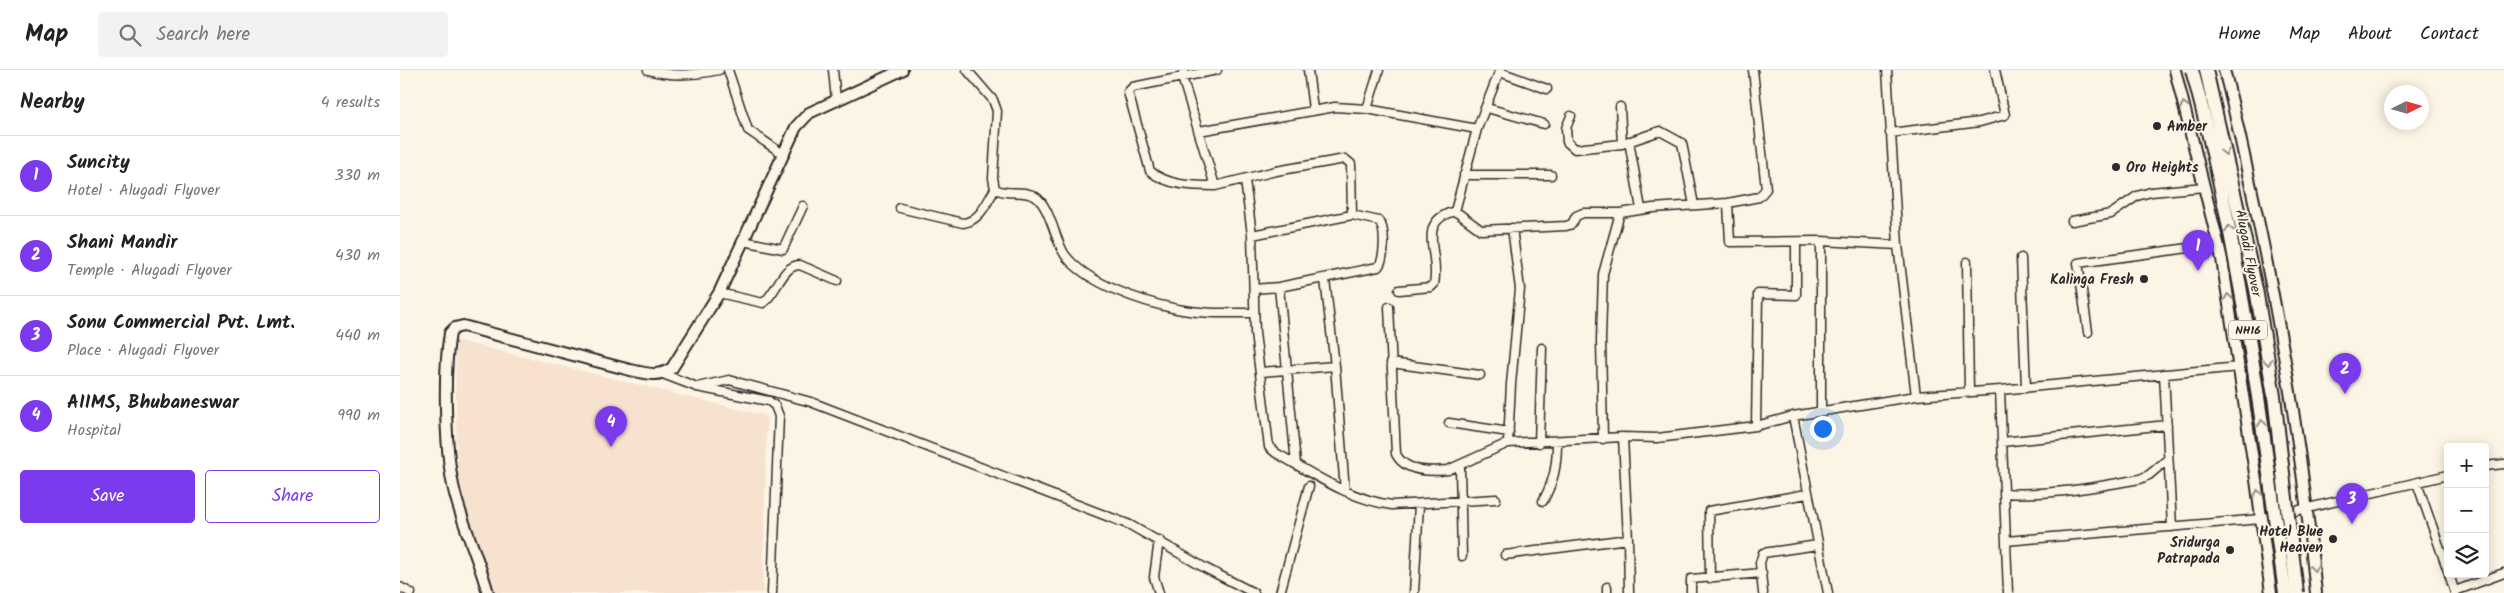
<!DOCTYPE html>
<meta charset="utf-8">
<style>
body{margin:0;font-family:Kalam,sans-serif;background:#f2f2f2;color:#222}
.controls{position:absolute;right:15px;bottom:15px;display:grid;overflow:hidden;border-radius:5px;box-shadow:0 2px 12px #0003}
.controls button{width:45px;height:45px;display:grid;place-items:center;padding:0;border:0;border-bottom:1px solid #e0e0e0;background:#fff;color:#222;font:25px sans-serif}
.compass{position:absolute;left:1984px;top:15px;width:45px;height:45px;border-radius:50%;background:#fff;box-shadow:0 2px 12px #0003;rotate:85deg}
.you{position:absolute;left:1422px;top:358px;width:18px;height:18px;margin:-12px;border:4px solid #fff;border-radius:50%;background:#1a73e8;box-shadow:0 0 0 8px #1a73e833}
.badge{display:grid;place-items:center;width:32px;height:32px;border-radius:50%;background:#7c3aed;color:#fff;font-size:16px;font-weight:700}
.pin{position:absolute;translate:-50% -41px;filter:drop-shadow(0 1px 2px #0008)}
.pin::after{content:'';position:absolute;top:26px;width:18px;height:15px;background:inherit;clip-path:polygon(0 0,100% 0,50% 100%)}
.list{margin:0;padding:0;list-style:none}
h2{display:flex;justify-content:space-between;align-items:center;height:65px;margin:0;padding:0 20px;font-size:21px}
h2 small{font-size:16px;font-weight:400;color:#767676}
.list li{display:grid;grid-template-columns:32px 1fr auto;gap:15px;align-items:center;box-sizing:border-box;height:80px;padding:0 20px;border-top:1px solid #e0e0e0}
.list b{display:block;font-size:19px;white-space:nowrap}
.list p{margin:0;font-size:16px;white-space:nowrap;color:#767676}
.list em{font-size:16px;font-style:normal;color:#767676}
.actions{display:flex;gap:10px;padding:15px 20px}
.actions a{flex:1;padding:11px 0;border:1px solid #7c3aed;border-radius:5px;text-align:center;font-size:18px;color:#7c3aed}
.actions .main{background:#7c3aed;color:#fff}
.icon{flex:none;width:28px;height:28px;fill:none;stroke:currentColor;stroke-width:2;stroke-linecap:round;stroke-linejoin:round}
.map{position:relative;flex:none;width:2104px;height:523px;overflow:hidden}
header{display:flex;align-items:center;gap:30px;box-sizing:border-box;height:70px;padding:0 25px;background:#fff;border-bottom:1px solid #e0e0e0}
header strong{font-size:24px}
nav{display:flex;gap:28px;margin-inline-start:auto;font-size:18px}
.search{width:350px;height:45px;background:#f2f2f2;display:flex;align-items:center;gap:12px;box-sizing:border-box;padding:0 18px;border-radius:5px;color:#767676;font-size:19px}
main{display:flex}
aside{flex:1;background:#fff}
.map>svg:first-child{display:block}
</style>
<header>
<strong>Map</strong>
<div class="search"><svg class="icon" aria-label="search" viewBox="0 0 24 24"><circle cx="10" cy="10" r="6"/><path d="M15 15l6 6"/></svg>Search here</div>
<nav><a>Home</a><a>Map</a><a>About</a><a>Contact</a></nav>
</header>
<main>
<aside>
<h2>Nearby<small>4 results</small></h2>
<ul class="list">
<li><span class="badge">1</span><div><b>Suncity</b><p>Hotel · Alugadi Flyover</p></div><em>330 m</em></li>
<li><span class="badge">2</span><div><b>Shani Mandir</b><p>Temple · Alugadi Flyover</p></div><em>430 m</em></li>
<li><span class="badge">3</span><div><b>Sonu Commercial Pvt. Lmt.</b><p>Place · Alugadi Flyover</p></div><em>440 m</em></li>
<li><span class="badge">4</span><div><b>AIIMS, Bhubaneswar</b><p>Hospital</p></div><em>990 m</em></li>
</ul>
<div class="actions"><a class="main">Save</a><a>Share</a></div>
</aside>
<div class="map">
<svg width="2104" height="523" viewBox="0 0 2104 523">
<rect width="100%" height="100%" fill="#fcf5e5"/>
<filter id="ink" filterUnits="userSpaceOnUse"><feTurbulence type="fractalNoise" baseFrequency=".02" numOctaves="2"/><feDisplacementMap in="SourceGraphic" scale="10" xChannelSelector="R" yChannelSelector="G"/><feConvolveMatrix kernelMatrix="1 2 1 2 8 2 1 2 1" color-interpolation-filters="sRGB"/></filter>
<g filter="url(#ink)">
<!-- built -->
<path fill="#f7e2d0" d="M55 270 367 346 363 523H95L57 415Z"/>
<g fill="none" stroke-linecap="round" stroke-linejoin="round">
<!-- minor casing -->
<g stroke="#2b2b2b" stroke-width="11">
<path id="minor" d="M248 0C271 7 296 5 319 0
M328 0 348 60 383 84
M433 0 436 30
M567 0 593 30 597 41 593 108 595 119C608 126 624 119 636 127 650 137 655 170 665 185 687 214 743 232 777 239 802 244 829 243 854 243
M784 0 782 7 815 116 876 101 945 89 951 94 952 145
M908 0 913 39
M1487 0 1498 175 1516 326
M1100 2 1147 19
M1220 37 1222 74
M1087 38 1144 54
M967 39 979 0
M1171 46 1166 58 1167 72 1175 79 1222 74 1260 61 1282 73 1294 135
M799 61 935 37 967 39 1077 59
M1490 63 1580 52 1605 45 1595 0
M1229 71 1241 139
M1064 105H1151
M845 110 852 165 855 263 869 377 876 383C912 403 950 430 992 435L1096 429
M815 116C793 116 768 116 750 101L728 22 733 17 817 0
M1328 133 1359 127 1366 119 1353 0
M500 138 563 153C580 151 587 132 595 119
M1055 141 1077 59 1100 0
M1672 151 1711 144 1737 126 1751 122 1804 117
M852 165 952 145 979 151C986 159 985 189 978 197L879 217 854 219
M343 171 383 179 403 136
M1621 188 1626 318
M1567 192 1569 322
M925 209 935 296 945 421
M879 217 896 394
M999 220 1031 217 1034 214C1041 184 1014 152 1055 141L1081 160 1166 156 1172 154 1176 146 1183 143H1220L1253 138 1328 133 1330 172 1421 171
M319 223 363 233C377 223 382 195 400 195L437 211
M989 237 996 384C1005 402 1030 402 1048 400L1108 373 1223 367 1257 368 1356 356 1393 346
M1688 262 1678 193 1818 174
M991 293 1080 305
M861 302 935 296
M263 304 297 317 369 331 375 336 379 346 372 523
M1764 304 1772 457
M297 317 329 310 411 332 730 455 805 498 854 523
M1600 320 1839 297
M1421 341V171L1498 175
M1049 353 1109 362
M1356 356 1358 224 1396 225V172
M1203 369 1201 269 1203 204 1220 143
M1602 372 1767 355
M1108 373 1111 314 1120 219 1112 158
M1139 373 1142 278
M2085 396 2104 394
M1060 397 1062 486
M2017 413 2048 501
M1604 423C1651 426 1694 417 1740 409L1749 405 1768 389
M1143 431C1154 411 1157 396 1157 372
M1228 469 1229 523
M1606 471 1861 449 2048 405
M1105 485 1228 469 1223 367
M2049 504 2055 523
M1310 508 1309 441 1407 424
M0 517 11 523
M2055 521 2104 503
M759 523 754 507 759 470
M880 523 909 416
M1014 523 1019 434
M1207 523V517
M1291 523V509L1362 503
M1363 523 1360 493 1363 483 1418 475
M1428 523 1393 346 1516 326 1600 320 1608 523"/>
</g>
<!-- tertiary casing -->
<g stroke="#2b2b2b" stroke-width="14">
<path id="tertiary" d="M1775 0 1822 189 1856 410 1871 523
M1824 0C1835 40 1843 82 1852 122 1881 254 1903 388 1916 523
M88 523C79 490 64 458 55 424 45 386 43 303 50 263L55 258 63 256 230 300C246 303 258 308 272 298L319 223 396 57 409 43 502 0"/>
</g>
<!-- minor -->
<use href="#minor" stroke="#fcf5e5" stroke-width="8"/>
<!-- tertiary -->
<use href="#tertiary" stroke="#fcf5e5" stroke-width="10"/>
<!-- trunk-bridge casing -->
<g stroke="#2b2b2b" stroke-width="16" stroke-linecap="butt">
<path id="trunk-bridge" d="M1792 0C1839 171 1862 347 1885 523
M1806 0 1856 219 1874 326 1897 523"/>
</g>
<!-- trunk-bridge -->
<use href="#trunk-bridge" stroke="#fcf5e5" stroke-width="12"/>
</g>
<!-- one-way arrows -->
<defs><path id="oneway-chevron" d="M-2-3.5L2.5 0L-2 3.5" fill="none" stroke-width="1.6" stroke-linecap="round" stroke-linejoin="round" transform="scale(1.25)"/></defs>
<g stroke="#949088">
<use href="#oneway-chevron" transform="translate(1784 35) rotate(-104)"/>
<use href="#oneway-chevron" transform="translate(1825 82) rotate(77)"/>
<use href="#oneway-chevron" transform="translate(1829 159) rotate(-101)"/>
<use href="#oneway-chevron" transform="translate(1828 227) rotate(-99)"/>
<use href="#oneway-chevron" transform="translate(1868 292) rotate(80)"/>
<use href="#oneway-chevron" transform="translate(1862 353) rotate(-98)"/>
<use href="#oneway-chevron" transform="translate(1858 423) rotate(-97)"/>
<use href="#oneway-chevron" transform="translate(1914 498) rotate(84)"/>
</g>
</g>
<!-- markers -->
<g fill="#2b2b2b" stroke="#fcf5e5" stroke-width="2">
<circle cx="1757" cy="56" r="5"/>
<circle cx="1716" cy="97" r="5"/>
<circle cx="1744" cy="209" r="5"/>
<circle cx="1933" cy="469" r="5"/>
<circle cx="1830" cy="480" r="5"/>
</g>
<g text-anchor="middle" stroke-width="4" stroke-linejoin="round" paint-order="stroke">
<!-- shield labels -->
<rect fill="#fcf5e5" stroke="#6a6863" stroke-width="1" x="1829" y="250.5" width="38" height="19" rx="4"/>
<g font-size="12" font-weight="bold" fill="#2b2b2b">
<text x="1848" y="264">NH16</text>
</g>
<!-- poi labels -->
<g font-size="14" font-weight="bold" fill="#2b2b2b" stroke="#fcf5e5" text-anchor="end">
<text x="1767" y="61" text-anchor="start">Amber</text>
<text x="1726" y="102" text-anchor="start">Oro Heights</text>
<text x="1734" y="214">Kalinga Fresh</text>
<text x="1923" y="466">Hotel Blue<tspan x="1923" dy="16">Heaven</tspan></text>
<text x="1820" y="477">Sridurga<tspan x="1820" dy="16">Patrapada</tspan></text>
</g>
<!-- street labels -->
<g font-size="14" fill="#2b2b2b" stroke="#fcf5e5">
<text transform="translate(1849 183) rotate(79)" y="5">Alugadi Flyover</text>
</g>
</g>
</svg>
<div class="controls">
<button>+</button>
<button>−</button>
<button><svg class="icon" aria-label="layers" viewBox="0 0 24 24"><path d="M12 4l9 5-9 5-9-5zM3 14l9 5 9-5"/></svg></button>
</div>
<svg class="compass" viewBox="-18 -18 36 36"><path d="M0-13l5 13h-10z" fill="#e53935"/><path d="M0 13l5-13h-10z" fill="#767676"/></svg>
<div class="you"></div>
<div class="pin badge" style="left:1798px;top:201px">1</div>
<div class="pin badge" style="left:1945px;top:324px">2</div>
<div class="pin badge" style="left:1952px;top:454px">3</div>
<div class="pin badge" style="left:211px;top:377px">4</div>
</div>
</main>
